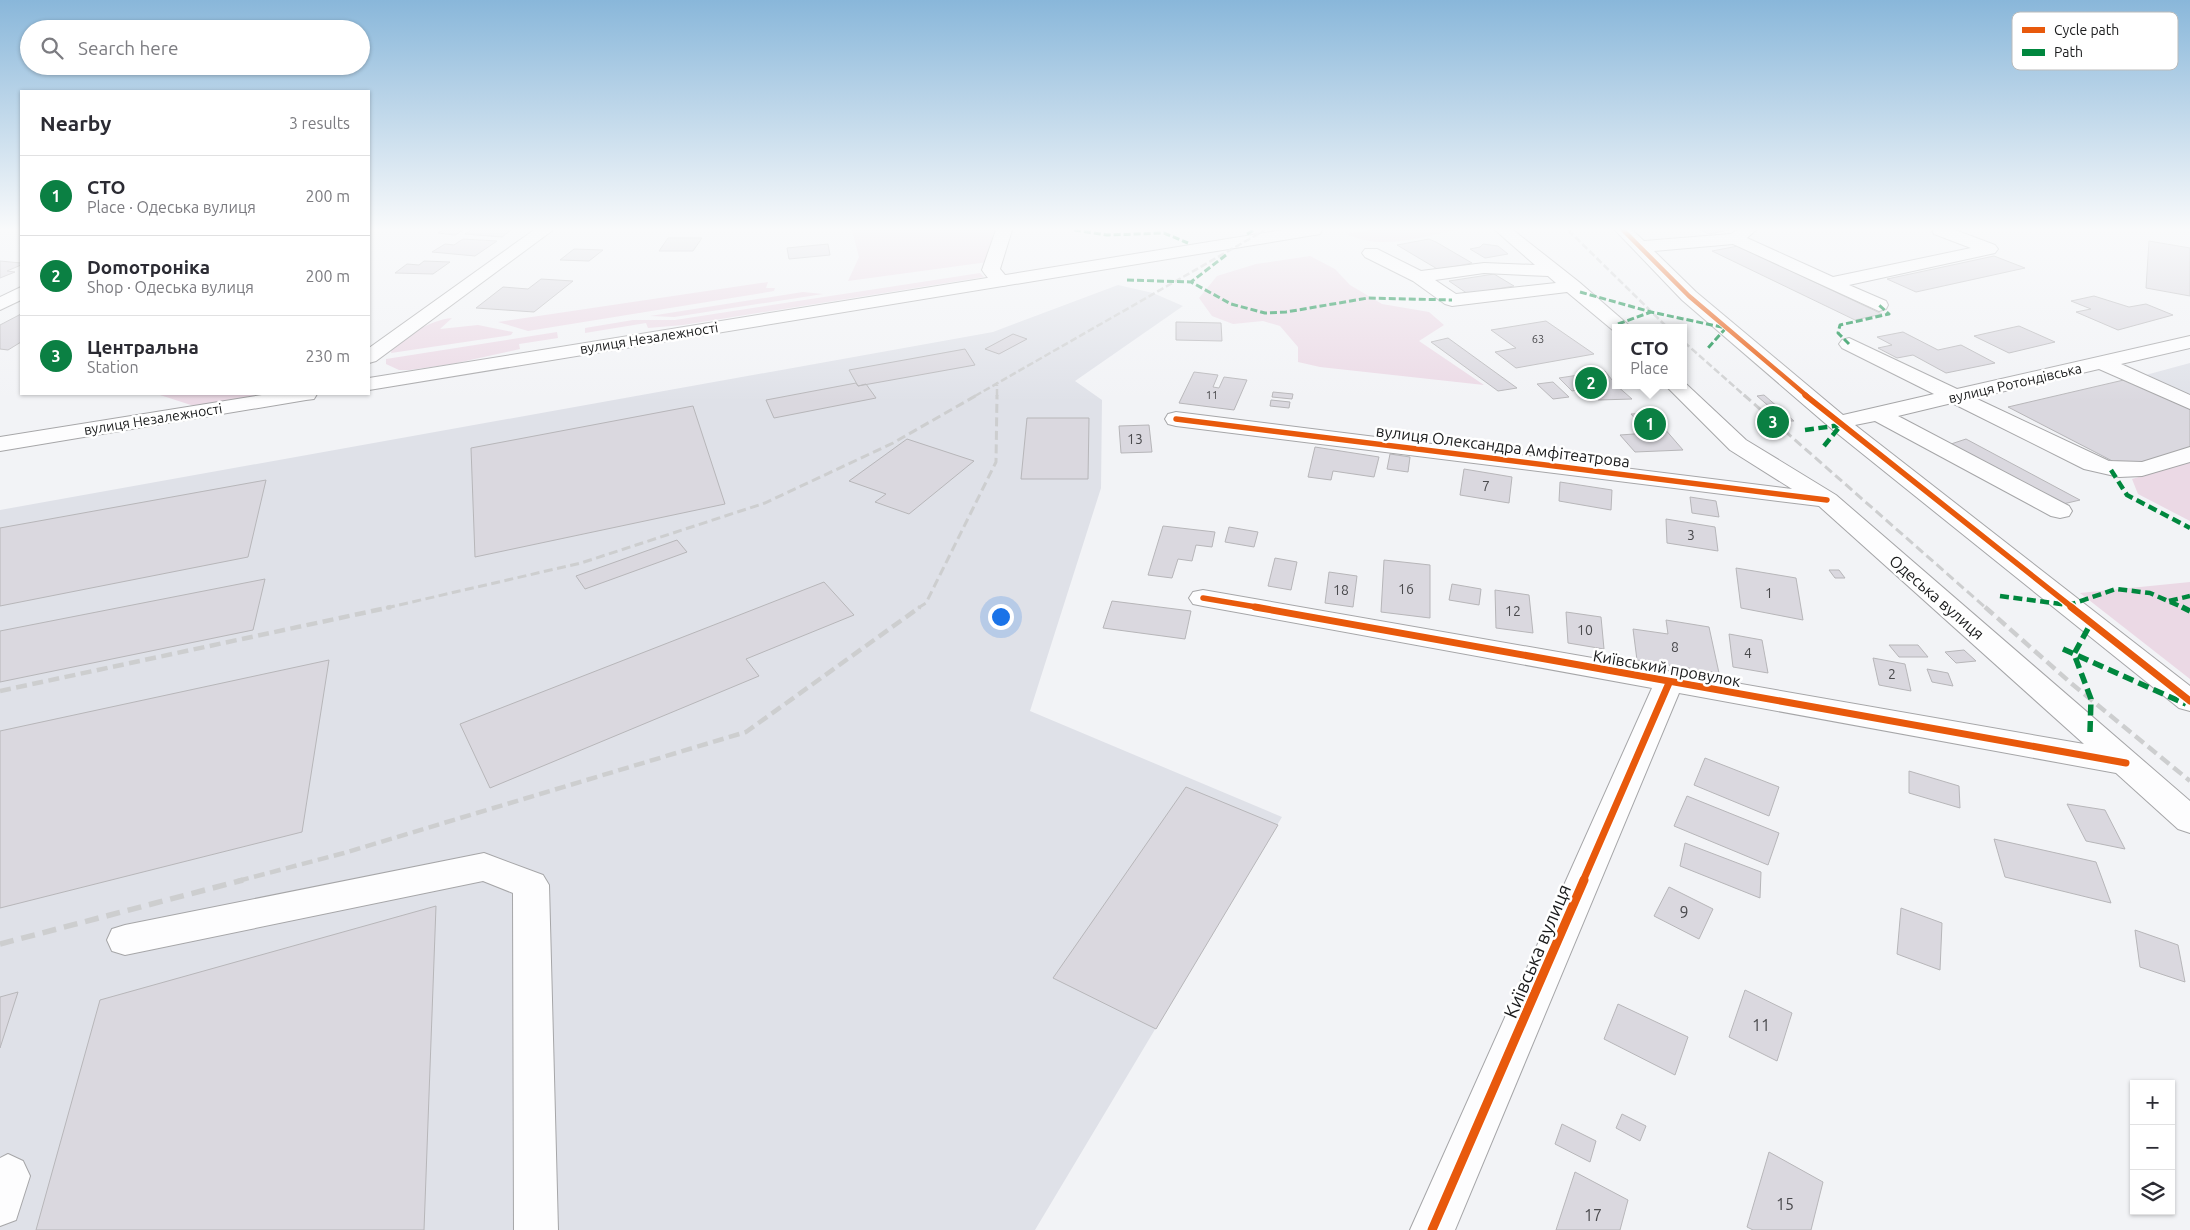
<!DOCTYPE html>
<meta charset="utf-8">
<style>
body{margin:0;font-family:Ubuntu,sans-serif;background:#f2f2f3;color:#2b2b33}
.controls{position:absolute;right:15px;bottom:15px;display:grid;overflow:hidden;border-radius:0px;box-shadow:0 1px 4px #0004}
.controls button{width:45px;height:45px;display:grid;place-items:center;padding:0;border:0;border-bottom:1px solid #e1e1e2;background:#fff;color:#2b2b33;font:25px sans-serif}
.you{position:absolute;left:1000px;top:616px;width:18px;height:18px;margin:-12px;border:4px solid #fff;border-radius:50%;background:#1a73e8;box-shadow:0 0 0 8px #1a73e833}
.badge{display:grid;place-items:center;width:32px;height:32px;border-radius:50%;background:#0b8043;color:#fff;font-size:16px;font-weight:700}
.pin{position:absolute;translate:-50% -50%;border:2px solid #fff;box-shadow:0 1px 5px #0006}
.popup{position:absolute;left:1612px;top:324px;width:75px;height:65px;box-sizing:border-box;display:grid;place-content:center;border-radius:0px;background:#fff;filter:drop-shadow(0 1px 4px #0005);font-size:16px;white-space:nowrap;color:#7c7c81}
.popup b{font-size:19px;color:#2b2b33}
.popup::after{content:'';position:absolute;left:50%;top:100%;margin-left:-10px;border:10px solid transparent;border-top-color:#fff}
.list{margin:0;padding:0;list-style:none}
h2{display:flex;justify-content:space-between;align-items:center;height:65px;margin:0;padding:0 20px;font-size:21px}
h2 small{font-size:16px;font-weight:400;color:#7c7c81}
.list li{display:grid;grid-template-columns:32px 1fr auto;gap:15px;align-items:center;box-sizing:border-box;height:80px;padding:0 20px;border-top:1px solid #e1e1e2}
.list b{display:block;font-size:19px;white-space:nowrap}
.list p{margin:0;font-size:16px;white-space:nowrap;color:#7c7c81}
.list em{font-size:16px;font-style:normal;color:#7c7c81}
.icon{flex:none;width:28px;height:28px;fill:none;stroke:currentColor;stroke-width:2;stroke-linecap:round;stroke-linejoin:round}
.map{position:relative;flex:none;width:2190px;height:1230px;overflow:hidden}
.search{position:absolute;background:#fff;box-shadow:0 1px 4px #0004;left:20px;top:20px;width:350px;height:55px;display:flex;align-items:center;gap:12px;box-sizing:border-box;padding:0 18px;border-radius:28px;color:#7c7c81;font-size:19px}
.panel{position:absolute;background:#fff;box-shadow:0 1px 4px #0004;left:20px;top:90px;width:350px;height:305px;border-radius:0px}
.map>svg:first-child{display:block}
</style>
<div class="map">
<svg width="2190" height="1230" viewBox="0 0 2190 1230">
<rect width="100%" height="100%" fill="#f2f3f6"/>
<!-- built -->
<path fill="#dfe1e8" d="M1118 285 1153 293 1183 306 1075 381 1102 400 1101 488 1030 711 1282 817 1035 1230H0V510L993 332Z
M2190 363V397L2142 376Z"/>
<!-- green -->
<path fill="#ebd9e5" d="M852 230H994L988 262 848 281 859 257Z
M1370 230H1458C1419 237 1383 251 1346 234Z
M1310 256 1335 269 1350 285 1382 304 1429 312 1444 325 1419 341 1484 385 1320 367 1298 362V347L1280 326 1263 321 1233 324 1212 316 1199 298 1217 276 1256 264Z
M980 273 984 277 683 325 648 328 646 323 585 333V328L633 320H675Z
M768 282 766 288H775L774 291 528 331 498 322Z
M803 292 823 294 674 317 650 316Z
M452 318 440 329 478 325 513 332 511 335 391 353 392 347C409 335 430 320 452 318Z
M557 332 558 338 519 344 520 349 452 364 410 370H399L386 364V359Z
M167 394H265L194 406 160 395Z
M2190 462V521L2138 494 2132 479Z
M2190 582V679L2080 593Z"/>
<!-- building -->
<path fill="#dad8df" stroke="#b7b6b9" d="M443 230H463L455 235 438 233Z
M472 230H511L502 237 465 234Z
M1700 230H1730L1709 234Z
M668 238H702L693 251H659Z
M463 239 497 241 475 256 432 252 445 244 454 245Z
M1429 239 1436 242 1472 263 1439 270 1397 245Z
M2149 241 2190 248V296L2146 288Z
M828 244 830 255 789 259 787 248Z
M1483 244 1498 246 1508 254 1485 258 1470 249 1480 247Z
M1738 246 1882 314 1855 320 1712 251Z
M574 249 603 250 589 261 560 260Z
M1994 256 2025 268 1916 292 1887 279Z
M0 261 21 263V265L7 271 15 272 0 278Z
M424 261 450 262 433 274 395 273 407 264 419 265Z
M1494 274 1514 286 1468 294 1449 281Z
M541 279 573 281 534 312 476 308 503 287 528 289Z
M2094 296 2129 307 2146 304 2173 315 2118 330 2076 312 2091 309 2071 301Z
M21 314V342L8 350 0 349V325Z
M1546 321 1594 354 1516 368 1495 352 1516 348 1491 330Z
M1176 322 1221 323 1222 341 1176 340Z
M2019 326 2055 342 2009 353 1974 336Z
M1903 332 1938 350 1961 345 1995 363 1946 373 1913 355 1897 358 1878 348 1892 345 1877 337Z
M1013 334 1027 339 999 354 985 349Z
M1448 338 1517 388 1498 391 1431 342Z
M965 349 975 365 858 386 849 370Z
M1605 371 1616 385 1632 399 1598 400 1586 388 1572 391 1559 378Z
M1194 372 1218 375 1213 387 1219 388 1224 377 1247 380 1234 410 1179 403Z
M2128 379 2190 408V448L2124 467 2008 407Z
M1553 382 1569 397 1553 399 1537 384Z
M856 383 858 386 866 384 876 398 774 418 766 400Z
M1273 392 1293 394 1292 399 1272 397Z
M1764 395 1794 421H1786L1757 396Z
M1271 400 1290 402 1289 408 1270 406Z
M693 406 725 504 475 557 471 448Z
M1651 413 1683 450 1635 452 1620 435 1648 433 1631 414Z
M1027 418H1089L1088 479H1021Z
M1149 425 1152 452 1121 453 1119 426Z
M907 439 974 461 909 514 875 502 886 494 849 481Z
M1966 439 2080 500 2063 504 1951 444Z
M1315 447 1379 457 1374 477 1333 471 1331 480 1308 477Z
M1390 454 1410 457 1408 472 1387 469Z
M1464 469 1512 477 1509 503 1460 495Z
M266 480 248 557 0 606V528Z
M1560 482 1612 490 1611 510 1559 501Z
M1690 497 1716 501 1719 517 1692 513Z
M1666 519 1715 527 1718 551 1667 543Z
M1163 526 1215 532 1212 547 1196 545 1192 561 1178 559 1172 578 1148 575Z
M1229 527 1258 532 1254 547 1225 542Z
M677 540 687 552 585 589 576 576Z
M1275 558 1297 562 1291 590 1268 586Z
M1384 560 1430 565V618L1381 612Z
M1736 568 1796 578 1803 620 1741 608Z
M1829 570H1839L1845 578H1835Z
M1329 572 1357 576 1353 607 1325 603Z
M265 579 253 630 0 682V631Z
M824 582 854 615 746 659 759 676 490 788 460 724Z
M1452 584 1481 589 1479 605 1449 600Z
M1495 590 1529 595 1533 633 1496 628Z
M1112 601 1191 611 1185 639 1103 628Z
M1566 612 1601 617 1604 649 1568 643Z
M1666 620 1709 627 1719 673 1637 660 1633 629 1668 634Z
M1729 634 1762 640 1768 673 1733 667Z
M1889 645H1918L1928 657H1899Z
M1964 650 1976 661 1956 663 1945 652Z
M1873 658 1905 664 1911 691 1879 685Z
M329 660 302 832 0 908V731Z
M1927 669 1948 673 1953 686 1932 682Z
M1705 758 1779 787 1769 816 1694 785Z
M1909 771 1959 786 1960 808 1909 793Z
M1186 787 1278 825 1156 1029 1053 978Z
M1687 796 1779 833 1768 865 1674 826Z
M2067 804 2105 810 2125 849 2086 841Z
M1994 839 2096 862 2111 903 2005 877Z
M1685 843 1761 872 1760 898 1680 866Z
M1669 887 1713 909 1699 939 1654 916Z
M436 906 424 1230H36L100 1000Z
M1901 908 1942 923 1940 970 1897 954Z
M2135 930 2178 945 2185 982 2140 967Z
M1745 990 1792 1013 1777 1061 1729 1037Z
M18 992 0 1048V997Z
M1618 1004 1688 1037 1675 1075 1604 1039Z
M1622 1114 1646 1126 1640 1141 1616 1128Z
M1562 1124 1596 1141 1590 1162 1555 1144Z
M1769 1152 1823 1182 1811 1230H1753L1747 1227Z
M1575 1172 1628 1200 1620 1230H1556Z"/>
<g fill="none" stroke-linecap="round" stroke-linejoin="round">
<!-- minor casing -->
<g stroke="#a6a6a8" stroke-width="2">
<path id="minor" d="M534 230H553L376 361 369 363V348Z
M996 230H1012L1000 269 1010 281 1007 285C995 288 989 280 982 270Z
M1495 230H1513L1579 282 1632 328H1616L1615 332 1567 292 1452 306 1445 304 1413 281 1365 257 1362 253 1365 249H1377L1421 271 1484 263 1535 265ZM1484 273 1548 276 1556 283 1456 294 1435 280Z
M1615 230H1632L1644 241 1731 234 1737 230H1756L1747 238 1833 277 1971 248 1934 234 1932 230H1955L1995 245 1998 249 1995 253 1849 285 1886 301 1888 305 1886 309 1879 311 1733 244 1654 251 1696 292 1843 415 1934 394 1842 348 1839 344 1842 340 1849 338 1957 389 2190 336V348L2121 364 2190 395V409L2099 369 1975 398 2109 461 2142 462 2190 447V462L2142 476 2119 477 2084 469 1952 403 1898 416 2069 506 2072 511 2069 516 2060 518 2051 516 1875 421 1855 425 2190 686V711L2179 708 1833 430 1682 300Z
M21 287V300L0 310V297Z
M1684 382 1746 440 1836 495 2190 801V833L2178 829 2116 773 1679 693 1455 1230H1410L1652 688 1203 606 1193 604 1189 598 1193 592 1203 590 2084 744 1819 506 1176 426 1168 424 1165 419 1168 414 1176 412 1792 489 1730 450 1665 385H1684Z
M484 853 543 875 549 885 558 1230H514L513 893 483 881 125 955 112 951 107 940 112 929 125 925Z
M8 1154 23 1161 30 1176 16 1220 0 1226V1158Z"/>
</g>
<!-- major casing -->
<g stroke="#a6a6a8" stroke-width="2">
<path id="major" d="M1283 230H1322L1320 234 1314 235 369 390V378Z
M268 394H317L314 399 306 400 0 451V437Z"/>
</g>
<!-- minor -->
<use href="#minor" fill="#fdfdfe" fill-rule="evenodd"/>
<!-- major -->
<use href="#major" fill="#fdfdfe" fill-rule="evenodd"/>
<!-- rail-far3 -->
<path stroke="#cdcecf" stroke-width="2.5" stroke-dasharray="7 3" stroke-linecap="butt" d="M1568 230 1668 328
M1684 342 1745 396
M975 396 1265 230
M997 396V382"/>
<!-- rail-far2 -->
<path stroke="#cdcecf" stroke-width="3" stroke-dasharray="9 4.5" stroke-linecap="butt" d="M1744 395 1986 608
M386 608 581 563 765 503 893 443 977 395
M918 608 926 603 996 462 997 395"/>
<!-- rail-far1 -->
<path stroke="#cdcecf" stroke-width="4.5" stroke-dasharray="11 5.5" stroke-linecap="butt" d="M1985 607 2072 684 2190 781
M0 691 391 607
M238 881 344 853 746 732 920 607"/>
<!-- rail -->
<path stroke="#cdcecf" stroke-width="5.5" stroke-dasharray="14 8" stroke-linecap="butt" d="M0 944 243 880"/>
<!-- quiet-far2 -->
<path stroke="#00873e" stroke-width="3" stroke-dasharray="7 3" stroke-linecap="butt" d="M1074 230 1107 235 1164 233 1188 243
M1247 234 1254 230
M1226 255 1191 282 1231 304 1265 313 1286 312 1368 298 1452 300
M1127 280 1191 282
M1580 292 1651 312 1726 328 1708 348
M1618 324 1651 312
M1849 344 1838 333 1840 325 1889 314 1879 305"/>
<!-- quiet-far1 -->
<path stroke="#00873e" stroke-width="4.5" stroke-dasharray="9 4.5" stroke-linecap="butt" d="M1805 430 1841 425
M1824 446 1841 425
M2111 470 2127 495 2190 528
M2000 596 2069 605 2116 589 2150 593 2184 608
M2169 601 2190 596"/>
<!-- quiet -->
<path stroke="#00873e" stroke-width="5.5" stroke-dasharray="11 5.5" stroke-linecap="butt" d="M2182 607 2190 611
M2063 649 2186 704
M2090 732 2091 699 2074 654 2091 623"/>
<!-- cycleway-far3 casing -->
<g stroke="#fff" stroke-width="6">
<path id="cycleway-far3" d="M1623 230 1689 296 1807 396"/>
</g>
<!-- cycleway-far2 casing -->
<g stroke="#fff" stroke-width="8">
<path id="cycleway-far2" d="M1805 395 2073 608
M1176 419 1827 500
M1203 598 1262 608"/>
</g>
<!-- cycleway-far1 casing -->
<g stroke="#fff" stroke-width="10">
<path id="cycleway-far1" d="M1255 607 2126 763
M2071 607 2190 701
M1583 881 1669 683"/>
</g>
<!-- cycleway casing -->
<g stroke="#fff" stroke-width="12">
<path id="cycleway" d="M1432 1230 1584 880"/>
</g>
<!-- cycleway-far3 -->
<use href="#cycleway-far3" stroke="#e8590c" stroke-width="4.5"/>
<!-- cycleway-far2 -->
<use href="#cycleway-far2" stroke="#e8590c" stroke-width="5.5"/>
<!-- cycleway-far1 -->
<use href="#cycleway-far1" stroke="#e8590c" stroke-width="7"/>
<!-- cycleway -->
<use href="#cycleway" stroke="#e8590c" stroke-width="9"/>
</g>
<!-- sky -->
<linearGradient id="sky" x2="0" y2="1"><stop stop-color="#89b7da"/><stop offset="0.57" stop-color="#f9fafb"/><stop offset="1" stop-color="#f9fafb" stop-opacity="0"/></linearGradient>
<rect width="2190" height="402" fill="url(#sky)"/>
<g text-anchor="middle" stroke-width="5" stroke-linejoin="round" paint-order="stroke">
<!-- far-number labels -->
<g font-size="11" fill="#4a4a4d">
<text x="1538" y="343">63</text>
<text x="1212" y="399">11</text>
</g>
<!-- far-street labels -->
<g font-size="14" fill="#1a1b1c" stroke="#fff">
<text transform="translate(649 338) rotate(-9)" y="5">вулиця Незалежності</text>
<text transform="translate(2015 383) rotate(-13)" y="5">вулиця Ротондівська</text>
<text transform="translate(153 419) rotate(-9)" y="5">вулиця Незалежності</text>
</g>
<!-- number labels -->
<g font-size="14" fill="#4a4a4d">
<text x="1135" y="444">13</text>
<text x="1486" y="491">7</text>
<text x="1691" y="540">3</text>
<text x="1406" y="594">16</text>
<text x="1341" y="595">18</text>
<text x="1769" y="598">1</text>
<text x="1513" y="616">12</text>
<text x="1585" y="635">10</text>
<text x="1675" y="652">8</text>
<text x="1748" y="658">4</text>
<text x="1892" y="679">2</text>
</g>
<!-- street labels -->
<g font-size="16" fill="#1a1b1c" stroke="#fff">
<text transform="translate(1503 446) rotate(7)" y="6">вулиця Олександра Амфітеатрова</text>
<text transform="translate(1937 597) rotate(41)" y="6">Одеська вулиця</text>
<text transform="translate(1667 668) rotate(10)" y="6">Київський провулок</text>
</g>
<!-- near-number labels -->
<g font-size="16" fill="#4a4a4d">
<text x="1684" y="918">9</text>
<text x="1761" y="1031">11</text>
<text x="1785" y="1210">15</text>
<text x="1593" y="1221">17</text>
</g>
<!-- near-street labels -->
<g font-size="19" fill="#1a1b1c" stroke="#fff">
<text transform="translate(1537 951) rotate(-67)" y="7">Київська вулиця</text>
</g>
</g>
<!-- legend -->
<rect x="2012" y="12" width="166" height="58" rx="8" fill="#fff" stroke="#babbbb" stroke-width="1"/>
<rect x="2022" y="27" width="23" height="6" fill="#e8590c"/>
<rect x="2022" y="49" width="23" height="7" fill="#00873e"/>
<g font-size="14" fill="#1a1b1c">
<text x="2054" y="35">Cycle path</text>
<text x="2054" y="57">Path</text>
</g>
</svg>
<div class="controls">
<button>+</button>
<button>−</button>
<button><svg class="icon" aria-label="layers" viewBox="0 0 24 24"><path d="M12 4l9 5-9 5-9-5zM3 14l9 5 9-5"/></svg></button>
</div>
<div class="you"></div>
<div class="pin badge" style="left:1650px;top:424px">1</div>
<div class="popup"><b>СТО</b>Place</div>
<div class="pin badge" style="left:1591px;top:383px">2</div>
<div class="pin badge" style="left:1773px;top:422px">3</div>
<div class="search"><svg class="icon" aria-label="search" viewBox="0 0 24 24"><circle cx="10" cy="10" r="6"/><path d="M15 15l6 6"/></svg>Search here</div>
<section class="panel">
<h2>Nearby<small>3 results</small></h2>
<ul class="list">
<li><span class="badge">1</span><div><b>СТО</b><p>Place · Одеська вулиця</p></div><em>200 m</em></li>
<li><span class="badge">2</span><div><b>Domoтроніка</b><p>Shop · Одеська вулиця</p></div><em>200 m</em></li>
<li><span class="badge">3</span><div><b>Центральна</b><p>Station</p></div><em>230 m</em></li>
</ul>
</section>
</div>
